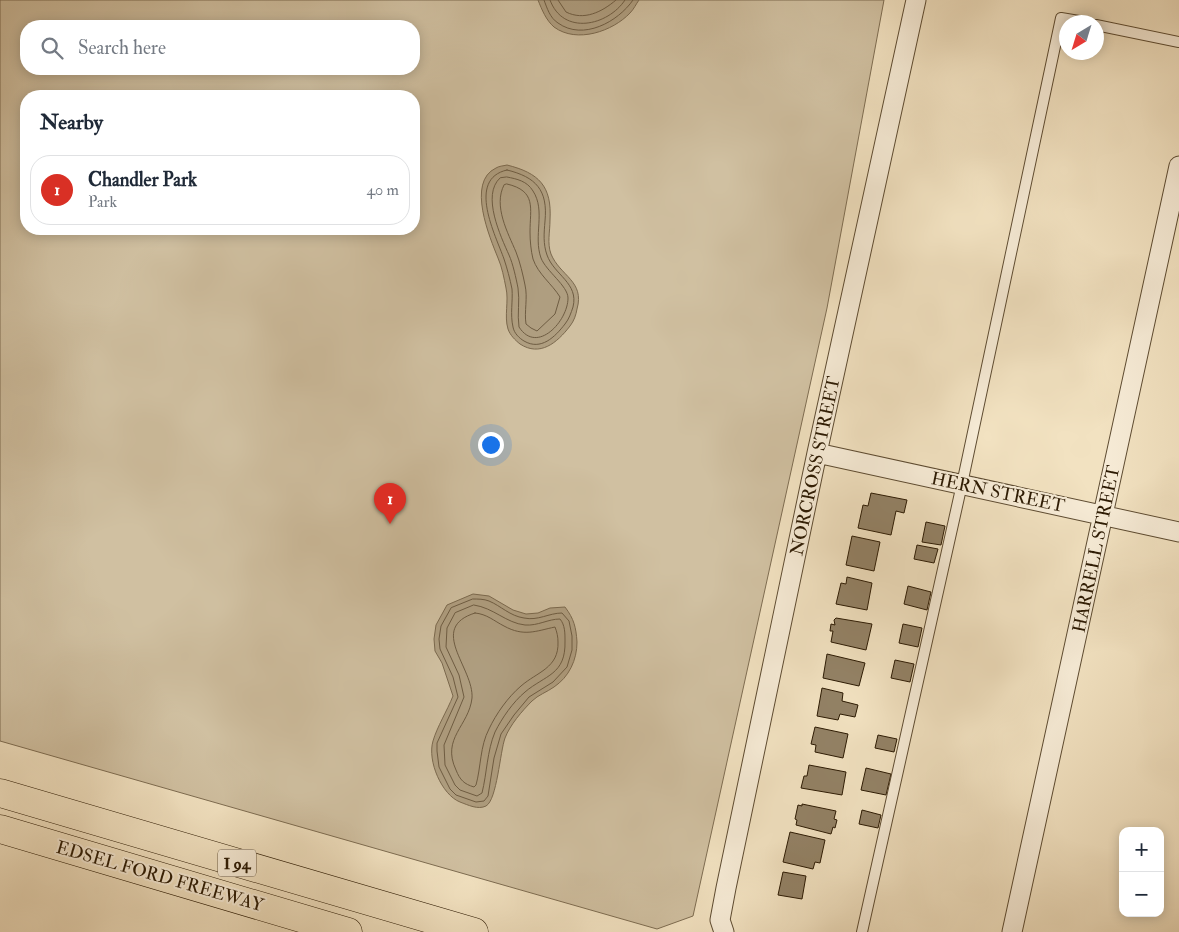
<!DOCTYPE html>
<meta charset="utf-8">
<style>
body{margin:0;font-family:"IM FELL Double Pica",serif;background:#f6f6f7;color:#1f2937}
.controls{position:absolute;right:15px;bottom:15px;display:grid;overflow:hidden;border-radius:10px;box-shadow:0 2px 12px #0003}
.controls button{width:45px;height:45px;display:grid;place-items:center;padding:0;border:0;border-bottom:1px solid #e0e1e3;background:#fff;color:#1f2937;font:25px sans-serif}
.compass{position:absolute;left:1059px;top:15px;width:45px;height:45px;border-radius:50%;background:#fff;box-shadow:0 2px 12px #0003;rotate:218deg}
.you{position:absolute;left:490px;top:444px;width:18px;height:18px;margin:-12px;border:4px solid #fff;border-radius:50%;background:#1a73e8;box-shadow:0 0 0 8px #1a73e833}
.badge{display:grid;place-items:center;width:32px;height:32px;border-radius:50%;background:#d93025;color:#fff;font-size:16px;font-weight:700}
.pin{position:absolute;translate:-50% -41px;filter:drop-shadow(0 1px 2px #0008)}
.pin::after{content:'';position:absolute;top:26px;width:18px;height:15px;background:inherit;clip-path:polygon(0 0,100% 0,50% 100%)}
.list{margin:0;padding:0;list-style:none}
h2{display:flex;justify-content:space-between;align-items:center;height:65px;margin:0;padding:0 20px;font-size:21px}
h2 small{font-size:16px;font-weight:400;color:#747a83}
.list li{display:grid;grid-template-columns:32px 1fr auto;gap:15px;align-items:center;box-sizing:border-box;height:70px;margin:0 10px 10px;padding:0 10px;border:1px solid #e0e1e3;border-radius:20px}
.list b{display:block;font-size:19px;white-space:nowrap}
.list p{margin:0;font-size:16px;white-space:nowrap;color:#747a83}
.list em{font-size:16px;font-style:normal;color:#747a83}
.icon{flex:none;width:28px;height:28px;fill:none;stroke:currentColor;stroke-width:2;stroke-linecap:round;stroke-linejoin:round}
.map{position:relative;flex:none;width:1179px;height:932px;overflow:hidden}
.search{position:absolute;background:#fff;box-shadow:0 2px 12px #0003;left:20px;top:20px;width:400px;height:55px;display:flex;align-items:center;gap:12px;box-sizing:border-box;padding:0 18px;border-radius:20px;color:#747a83;font-size:19px}
.panel{position:absolute;background:#fff;box-shadow:0 2px 12px #0003;left:20px;top:90px;width:400px;height:145px;border-radius:20px}
.map>svg:first-child{display:block}
</style>
<div class="map">
<svg width="1179" height="932" viewBox="0 0 1179 932">
<rect width="100%" height="100%" fill="#f2e2c1"/>
<filter id="stains"><feTurbulence type="fractalNoise" baseFrequency=".004" numOctaves="4"/><feColorMatrix values="0 0 0 0 .2 0 0 0 0 .09 0 0 0 0 .02 0 0 0 .5 -.17"/></filter>
<radialGradient id="worn" r=".72"><stop offset=".6" stop-color="#630" stop-opacity="0"/><stop offset="1" stop-color="#630" stop-opacity=".3"/></radialGradient>
<!-- green -->
<path fill="#d0c0a1" stroke="#7e6d52" fill-rule="evenodd" d="M0 0H884L827 308 693 916 657 929 0 741ZM26 26H414V69H26ZM26 96H414V229H26Z"/>
<!-- water -->
<path fill="#af9e80" stroke="#7b694e" d="M538 0H639C636 4 634 9 630 13 613 31 577 44 554 27 546 20 542 10 538 0Z
M507 165C539 173 552 186 550 220 550 232 547 243 551 254 560 276 585 281 577 309 576 315 574 321 570 326 557 343 540 357 520 344 515 340 510 335 508 329 504 316 509 301 506 288 504 278 502 267 498 258 490 238 466 182 496 168 499 166 503 166 507 165Z
M473 594 489 596 513 610 526 614 538 613 550 608 565 607C574 619 576 627 577 642 577 660 569 677 554 687 547 692 538 695 532 701 522 711 510 725 505 738 500 752 497 800 486 806 478 810 468 805 460 802 442 795 427 761 433 741 437 727 447 711 453 696L442 663 435 651 434 639 436 625 447 605Z"/>
<g fill="none" stroke-linecap="round" stroke-linejoin="round">
<!-- shore -->
<path stroke="#6e5c42" stroke-width="1" d="M544 0C547 8 550 18 558 23 583 41 618 22 633 0
M550 0C563 36 608 26 625 0
M558 0 566 12C584 21 602 12 616 0
M507 170C536 177 548 190 545 221 544 233 543 244 547 255 554 275 579 283 573 307 571 313 569 319 565 324 555 337 541 351 524 341 519 338 514 333 513 327 510 314 513 301 512 289 510 279 507 268 504 259 496 236 466 179 507 170Z
M507 177C517 179 527 181 533 191 546 211 533 236 541 258 546 271 568 286 568 298 568 321 537 355 519 327 517 314 520 301 518 288 516 278 513 264 509 255 501 237 481 195 500 178Z
M507 184C537 191 530 208 530 232 530 241 531 251 533 259 538 274 552 284 560 297L555 314 537 331 531 328 526 324C524 311 528 298 525 285 523 275 520 262 516 252 508 233 493 206 504 185Z
M473 599C478 599 484 599 489 601 501 606 510 616 524 618 538 621 549 613 562 613L569 621 572 636V650L567 667 553 682 529 697 514 715 501 734 494 758 488 796 484 801 476 802 456 795 450 789 439 767 437 751V743L458 697 453 677 440 649 439 639 441 626 451 608Z
M474 605C494 608 506 623 525 625 538 626 548 619 560 619 565 625 565 633 565 641 566 675 545 675 525 692 513 702 502 718 495 732 487 751 487 773 482 793L477 796 460 790 455 785 445 765 444 745 464 697 459 675 446 647 447 628 455 613Z
M475 613C487 614 494 621 504 626 524 637 536 631 555 627 557 632 558 637 558 642 559 668 537 672 521 686 508 697 496 714 489 729 480 746 481 767 476 785L474 787C464 784 460 780 456 770 441 738 469 726 472 698 474 668 427 628 475 613Z"/>
</g>
<!-- building -->
<path fill="#938266" stroke="#2c1a03" d="M871 493 907 500 904 513 896 511 891 535 858 528 863 505 868 506Z
M926 522 945 526 941 545 922 542Z
M852 536 880 542 874 571 846 565Z
M917 545 938 549 934 563 914 559Z
M847 577 872 583 867 610 836 604 841 583 846 584Z
M908 586 931 592 927 610 904 604Z
M836 618 872 624 866 650 831 642 833 631H830L831 624 835 625 834 620Z
M903 624 922 628 918 647 899 643Z
M827 654 865 663 859 686 823 678Z
M895 660 914 664 910 682 891 678Z
M822 688 843 693 842 701 858 705 855 717 840 714 838 720 817 716Z
M815 727 848 734 843 758 815 752 816 745 811 744Z
M878 735 897 739 894 752 875 748Z
M809 765 846 772 842 795 801 788 804 776H807Z
M866 768 891 774 886 795 861 790Z
M802 804 836 811 834 819 837 820 835 828 833 827 831 834 796 825 797 820 795 819 798 805 802 806Z
M862 810 881 815 878 828 859 824Z
M790 832 825 840 820 863 815 862 813 869 783 862Z
M783 872 806 876 802 899 778 895Z"/>
<g fill="none" stroke-linecap="round" stroke-linejoin="round">
<!-- lane casing -->
<g stroke="#5e4c32" stroke-width="12">
<path id="lane" d="M1096 25 1179 42
M862 932 962 484 1061 18 1085 22"/>
</g>
<!-- street casing -->
<g stroke="#5e4c32" stroke-width="21">
<path id="street" d="M817 453 1179 532
M724 932 720 920 726 888 817 453 916 0
M1012 932 1179 166"/>
</g>
<!-- highway casing -->
<g stroke="#2c1a03" stroke-width="29">
<path id="highway" d="M0 793 474 932
M0 829 348 932"/>
</g>
<!-- lane -->
<use href="#lane" stroke="#f7ecd7" stroke-width="10"/>
<!-- street -->
<use href="#street" stroke="#f7ecd7" stroke-width="19"/>
<!-- highway -->
<use href="#highway" stroke="#f2e2c1" stroke-width="28"/>
</g>
<g text-anchor="middle" stroke-width="4" stroke-linejoin="round" paint-order="stroke">
<!-- shield labels -->
<rect fill="#f7ecd7" stroke="#695943" stroke-width="1" x="218" y="849.5" width="38" height="27" rx="4"/>
<g font-size="16" font-weight="bold" fill="#2c1a03">
<text x="237" y="869">I 94</text>
</g>
<!-- street labels -->
<g font-size="18" fill="#2c1a03" stroke="#f7ecd7">
<text transform="translate(815 466) rotate(-78)" y="6">NORCROSS STREET</text>
<text transform="translate(998 492) rotate(12)" y="6">HERN STREET</text>
<text transform="translate(1096 549) rotate(-78)" y="6">HARRELL STREET</text>
<text transform="translate(160 876) rotate(16)" y="6">EDSEL FORD FREEWAY</text>
</g>
</g>
<rect width="100%" height="100%" filter="url(#stains)"/>
<rect width="100%" height="100%" fill="url(#worn)"/>
</svg>
<div class="controls">
<button>+</button>
<button>−</button>
</div>
<svg class="compass" viewBox="-18 -18 36 36"><path d="M0-13l5 13h-10z" fill="#e53935"/><path d="M0 13l5-13h-10z" fill="#747a83"/></svg>
<div class="you"></div>
<div class="pin badge" style="left:390px;top:524px">1</div>
<div class="search"><svg class="icon" aria-label="search" viewBox="0 0 24 24"><circle cx="10" cy="10" r="6"/><path d="M15 15l6 6"/></svg>Search here</div>
<section class="panel">
<h2>Nearby<small></small></h2>
<ul class="list">
<li><span class="badge">1</span><div><b>Chandler Park</b><p>Park</p></div><em>40 m</em></li>
</ul>
</section>
</div>
